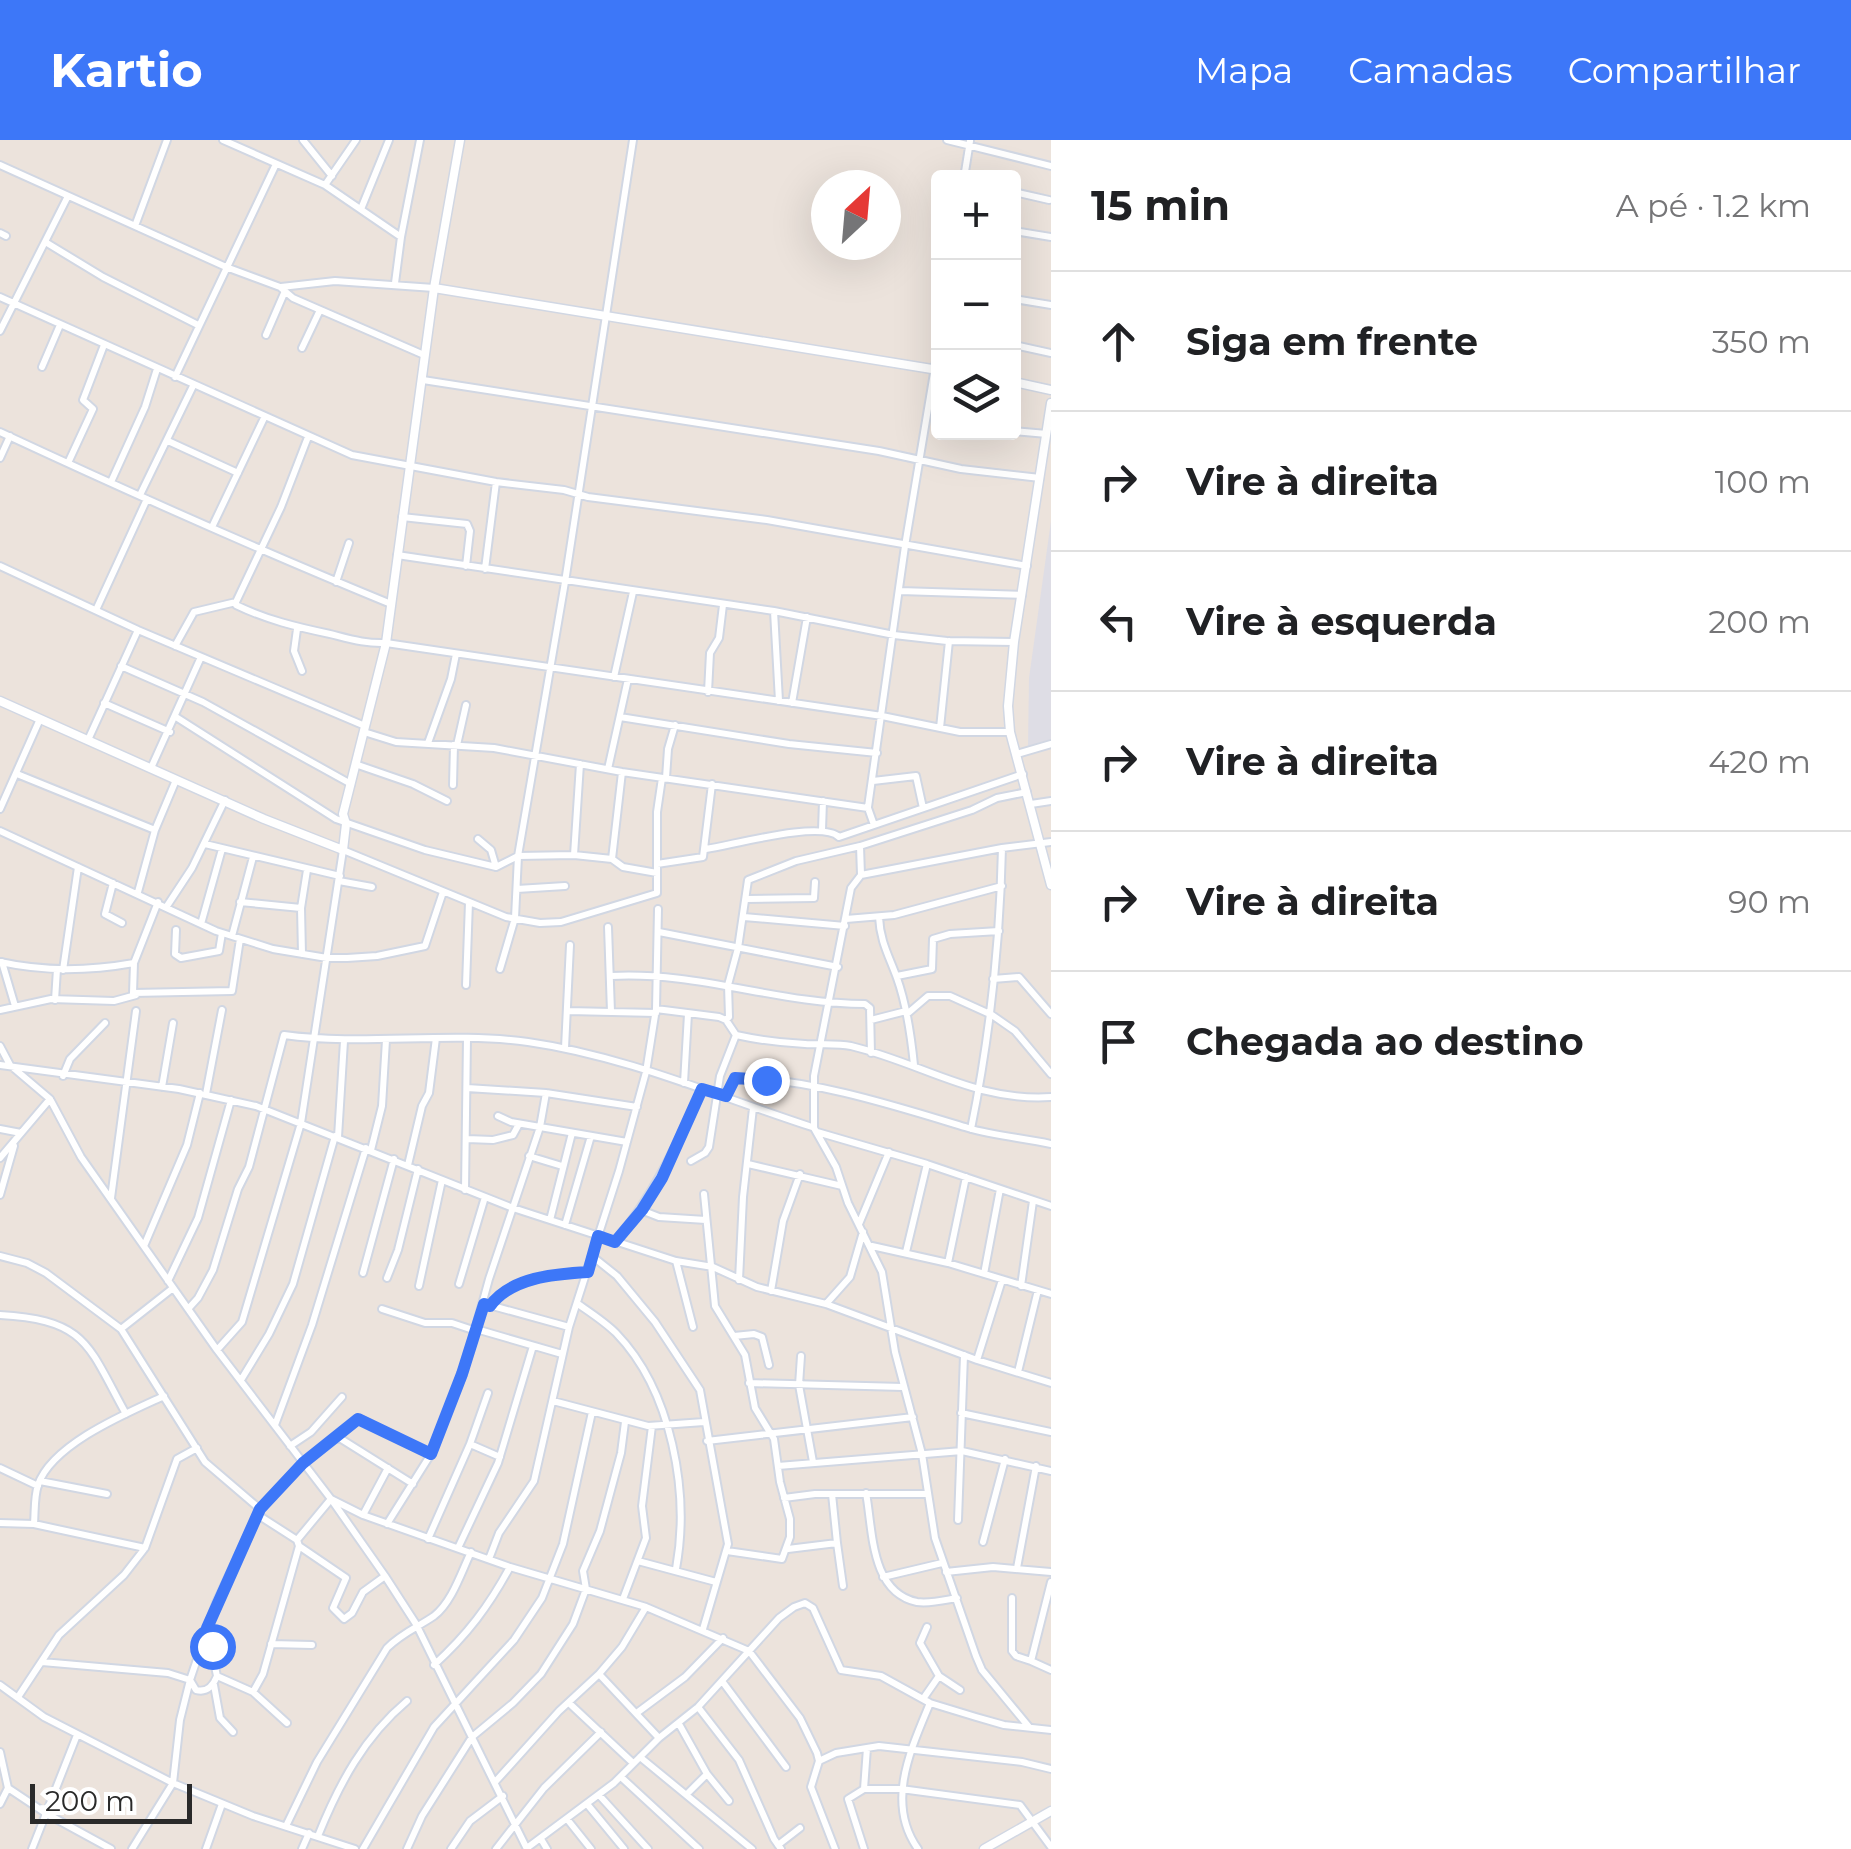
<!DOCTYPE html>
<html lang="pt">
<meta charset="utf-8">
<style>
body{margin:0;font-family:Montserrat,sans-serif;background:#f2f2f2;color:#202124}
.controls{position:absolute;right:30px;top:30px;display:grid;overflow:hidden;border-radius:10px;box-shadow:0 10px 40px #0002}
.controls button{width:90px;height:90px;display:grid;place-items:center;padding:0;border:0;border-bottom:2px solid #e0e0e0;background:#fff;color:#202124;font:50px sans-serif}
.compass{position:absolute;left:811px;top:30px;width:90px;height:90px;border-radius:50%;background:#fff;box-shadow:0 10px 40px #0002;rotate:26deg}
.scale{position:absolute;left:30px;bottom:25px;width:162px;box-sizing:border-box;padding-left:10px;border:5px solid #2a2a2a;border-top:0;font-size:28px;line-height:35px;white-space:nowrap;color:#2a2a2a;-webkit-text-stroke:8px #fff;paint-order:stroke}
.stop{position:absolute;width:30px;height:30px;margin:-22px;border:8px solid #3d77f8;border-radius:50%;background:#fff}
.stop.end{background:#3d77f8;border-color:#fff;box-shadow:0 2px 10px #0008}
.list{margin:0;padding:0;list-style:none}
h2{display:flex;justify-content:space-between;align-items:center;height:130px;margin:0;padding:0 40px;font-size:42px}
h2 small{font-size:32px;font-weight:400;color:#757577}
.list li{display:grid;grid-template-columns:65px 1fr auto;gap:30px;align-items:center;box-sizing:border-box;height:140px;padding:0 40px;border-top:2px solid #e0e0e0}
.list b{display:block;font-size:38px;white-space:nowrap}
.list em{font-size:32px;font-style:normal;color:#757577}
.icon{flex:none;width:55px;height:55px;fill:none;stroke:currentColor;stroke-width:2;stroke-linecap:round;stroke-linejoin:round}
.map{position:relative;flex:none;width:1051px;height:1709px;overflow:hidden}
header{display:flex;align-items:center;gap:60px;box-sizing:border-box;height:140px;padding:0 50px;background:#3d77f8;color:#fff}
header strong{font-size:48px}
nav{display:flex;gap:55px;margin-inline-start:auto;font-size:35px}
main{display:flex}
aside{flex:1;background:#fff}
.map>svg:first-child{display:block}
</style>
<header>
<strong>Kartio</strong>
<nav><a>Mapa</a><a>Camadas</a><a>Compartilhar</a></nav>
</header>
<main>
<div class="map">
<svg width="1051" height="1709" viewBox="0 0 1051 1709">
<rect width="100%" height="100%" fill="#ece3dc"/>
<!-- industrial -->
<path fill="#dedde5" d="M1051 381V599L1028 606 1029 538Z"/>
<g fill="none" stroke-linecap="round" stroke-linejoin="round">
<!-- minor casing -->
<g stroke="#d1d7e3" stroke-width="10">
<path id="minor" d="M223 0 325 45 401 97 395 143
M303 0 332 36
M947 0 1051 26
M0 25 226 127 280 147 293 158 424 215
M964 38 970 1
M325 45 356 0
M1014 52 1049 60
M361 69 389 0
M135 86 167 0
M1014 91 1051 97
M0 93 6 96
M401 97 420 0
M47 103 103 137 198 185
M281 147 335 141 434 148
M0 157 352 315 496 342 564 350 588 357 767 380 1027 426
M1014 159 1051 165
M0 191 68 56
M266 195 285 151
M1014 205 1051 213
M302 208 320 170
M42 227 60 185
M175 237 276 24
M423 240 879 311 961 329 1040 338
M1014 291 1047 294
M0 292C129 352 259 410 391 464
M168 301 238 333
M0 318 10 296
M68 323 93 269 83 260 104 205
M111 342 145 267 157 229
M140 355 193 246
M402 377 467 384 470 391 466 426
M213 385 264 278
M397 415 774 471 894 495 947 501 1014 502
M0 426 138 490 365 586
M485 429 496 342
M336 442 349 403
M900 451 1022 455
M236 462V465C267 480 297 487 330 494 350 499 366 504 386 503L882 576 960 592H1010
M96 470 147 359
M774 471 779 561
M297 489 294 511 302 531
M175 506 194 472 236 462 281 367 308 297
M121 526 203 562 351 644
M614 537 633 452
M708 552 710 513 719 498 723 465
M104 563 170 592
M792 563 807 477
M176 577 336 679 425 710 496 727 518 716 574 715 612 719 623 727 657 733
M620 577 789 604 877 613
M940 588 949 501
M364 592 396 602 494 608 622 632 868 668 874 685
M88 600 138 490
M428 603 451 539 456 514
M457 605 466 565
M1017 614 1051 604
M358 625 413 644 447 661
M151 628 201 517
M608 629 628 539
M17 634 155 690
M666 638 668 609 675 585
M873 641 916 636 923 668
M453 645 454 605
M1031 664 1051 661
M868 667 905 406 938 209
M0 669 40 579
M822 690 823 661
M0 691 216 791 273 809 327 818H347L377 816 425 806 443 752
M478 699 491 710 496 727
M205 704 340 736
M860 706 861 735 851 748 814 936V988L836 1027 848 1063 882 1132 895 1212 922 1314 935 1398 976 1516 982 1530 1029 1587
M706 709C733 705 821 680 839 697L1023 634
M574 715 580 624
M612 719 622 632
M657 724 703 717 712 644
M861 735 1002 708 1051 702
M339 741 372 747
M113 743 105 774 122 783
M517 749 565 746
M138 752 155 690 176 640
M747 759 814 758 815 742
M158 762 134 823 133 853 232 851 240 799
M240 762 301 768 307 730
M167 766 192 728 225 660
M301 768 302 814
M744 777 845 786
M879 777C880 801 889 816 897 838 907 866 911 895 914 925
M846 779 894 775 1002 746
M201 784 222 709
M608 787 611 872
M176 790 175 814 181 818 219 811 222 793
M659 792 838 827
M232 796 253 717
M0 822C45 832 89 831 134 823
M2 822 15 866
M500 829 515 778 518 716 565 442 633 0
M63 830 78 727
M611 836C697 831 779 864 865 864L870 868 871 913
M897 836 932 829 933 799 950 794 999 791
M993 839 1019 837 1051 874
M466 845 469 762
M55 860 57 829
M656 869 719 877 726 880 736 895C759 900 782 903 805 904 820 905 836 903 851 906 922 923 976 962 1051 957
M0 870 51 859 114 861 136 855
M568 871 656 873
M907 874 928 856H950L992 875 1015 891 1051 934
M726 880 729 877 728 845 738 808 748 740 796 721 860 706 972 670 997 658 1027 652
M871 880 906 871
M0 906 10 925 50 959 81 1017 217 1210 331 1359 385 1436 416 1484 527 1709
M565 908 570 805
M0 925 179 949 256 966 513 1068 676 1121 713 1127 757 1147 826 1164 977 1220 1051 1243
M63 936 70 919 105 883
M684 943 688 874
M162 947 173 883
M467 948 546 953 637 967
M206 954 222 870
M726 956 735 938C806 937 899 967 968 988 995 996 1024 998 1051 1004
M498 976 511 982 627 1002
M0 989 21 993
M971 989C990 896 1000 802 1002 708
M817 992 927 1024 1051 1066
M338 997 344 901
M467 999 493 1000 513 995 519 984
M371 1010 382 966 386 900
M529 1016 562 1026
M0 1018 50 959
M691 1021 705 1013 709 1007 720 936 736 895
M748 1024 842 1046
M408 1025 422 966 429 953 436 898
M465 1050 467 898
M704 1054 715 1166 745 1215 755 1268 774 1299 780 1342 790 1379V1397L782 1419 727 1411
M0 1055 14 1006
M111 1058 136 871
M641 1070 659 1077 706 1080
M550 1080 572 993
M859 1084 889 1012
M565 1085 591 996
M615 1102C655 1053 676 1006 702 949
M144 1106 187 1005 200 953
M872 1106 948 1123 1051 1154
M906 1112 927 1024
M0 1116 27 1123 46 1133 121 1189 205 1322 260 1369
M592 1116 617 1136 655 1182 700 1250 728 1404 703 1489
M676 1121 693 1187
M948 1123 966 1037
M363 1133 394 1019
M984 1134 1000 1049
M387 1138 398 1110 418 1029
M739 1140 743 1057 753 968
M168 1141 198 1078 231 960
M459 1144 485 1057
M419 1146 442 1040
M1021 1146 1033 1061
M771 1151 783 1081 800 1034
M578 1164C591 1173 605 1182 616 1193 672 1251 690 1353 676 1429
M826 1164 850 1137 863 1092
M489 1165 569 1187
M490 1166C511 1137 555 1134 588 1132
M188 1169 198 1158 213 1130 238 1049 249 1027 284 895C365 906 447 891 528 902 626 916 719 957 812 987
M382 1169 425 1183H452L476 1191
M0 1175C88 1180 88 1206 126 1274
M121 1189 173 1148
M476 1189 562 1214
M734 1196 754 1194 762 1197 769 1225
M217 1210 242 1182 301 983 343 710 506 777 540 783 561 782 657 753V672L662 638
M801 1216 799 1245 813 1322
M977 1220 1002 1140
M1018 1232 1038 1150
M241 1240 269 1194 293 1144 335 996
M749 1243 903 1247
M553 1261 648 1286 704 1282
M961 1273 1051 1292
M275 1285 312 1185 366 1008
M338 1297 355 1281 362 1280 431 1314
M707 1301 913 1277
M470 1304 500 1317
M290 1306 311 1292 342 1257
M778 1326 962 1311 1051 1331
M0 1328 38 1346
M40 1341 107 1354
M866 1353C873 1390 870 1452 917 1462 930 1464 945 1460 957 1458
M784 1358 815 1354H927
M258 1375 297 1400
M363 1375 388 1328
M958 1380 964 1215
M0 1383 34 1384 145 1408
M34 1384C35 1371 34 1357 38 1345 52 1304 127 1273 164 1256
M387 1384 431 1314 463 1234 489 1139 540 987 546 953
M428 1399 470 1304 488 1253
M983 1402 1005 1319
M837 1403 843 1446
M299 1406 346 1438 333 1468 344 1479 352 1473 363 1452 385 1436
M458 1408 498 1323 533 1206
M788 1409 837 1403 832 1354
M489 1419 499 1393 534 1341 569 1187 619 1031 646 932 656 869 658 769
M638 1421 716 1442
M1017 1428 1036 1326
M946 1432 993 1427 1051 1432
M883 1437 942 1423
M1051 1442 1031 1521 1051 1530
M1012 1458V1511L1016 1516 1031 1521
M623 1459 646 1398 642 1366 652 1286
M271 1504 312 1505
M42 1522 168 1533 190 1540 196 1550C207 1553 213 1546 217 1536L207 1489
M434 1525C467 1495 489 1466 510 1427
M599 1534 659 1598
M217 1536 253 1552 287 1583
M939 1536 960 1550
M722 1541 786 1627
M0 1545 44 1577 173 1643 253 1676 355 1709
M214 1545 220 1578 233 1592
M253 1552 263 1534 299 1406 297 1400 331 1359 363 1375 510 1427 646 1467 749 1511 800 1578 817 1613 819 1621 811 1647 835 1709
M18 1557 59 1495 124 1435 145 1408 177 1319 197 1308
M923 1559 939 1536 920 1503 927 1487
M569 1563 633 1623
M698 1567 739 1620 774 1699 781 1709
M638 1572 685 1537 723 1498
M679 1584 707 1634 729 1661
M0 1612 8 1648 47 1674 111 1709
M640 1617 752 1709
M819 1621 836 1613 879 1606 1022 1622 1051 1629
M621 1637 699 1709
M496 1641 559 1571 599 1534 622 1507 646 1467
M864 1649 867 1608
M687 1654 707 1634
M599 1655 648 1709
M0 1664 8 1648
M587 1664 624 1709
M567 1679 591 1709
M286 1686 317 1622 387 1508C402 1493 418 1487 434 1476 452 1462 461 1433 471 1412
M318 1696C339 1644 364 1597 407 1561
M541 1699 547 1709
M778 1705 800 1688
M527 1708 614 1643 659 1598 698 1567 779 1478 794 1467 805 1463 813 1468 841 1530 881 1536 930 1563 976 1577 1004 1585 1051 1590
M32 1709 77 1595
M132 1709 173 1643 180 1580 190 1540 216 1463 260 1369 303 1323 338 1297 413 1344
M206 1709 222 1664
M302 1709 309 1693
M363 1709 434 1587 514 1500 542 1458 563 1404 592 1272
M407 1709 422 1676 472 1597 513 1563 541 1534 573 1484 586 1449 583 1431 600 1391 621 1313 625 1282
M451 1709 470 1681 503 1656
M496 1709 544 1648 601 1592
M864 1709 848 1659 864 1649H901L1020 1665 1051 1707
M918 1709C885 1663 911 1609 930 1563"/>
</g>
<!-- tertiary casing -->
<g stroke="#d1d7e3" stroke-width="11">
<path id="tertiary" d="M434 148 938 230
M1014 242 1051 250
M1051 263 1014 502 1008 566 1010 592 1051 745
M0 561 264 679 343 710 346 684 343 674 386 503 434 148 460 0
M984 1709 1051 1671"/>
</g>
<!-- minor -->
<use href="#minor" stroke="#fff" stroke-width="6"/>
<!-- tertiary -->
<use href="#tertiary" stroke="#fff" stroke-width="8"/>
</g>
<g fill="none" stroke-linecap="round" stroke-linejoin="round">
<!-- route -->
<path stroke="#3d77f8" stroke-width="12" d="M212 1506 207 1488 260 1369 303 1323 358 1279 431 1314 462 1234 484 1164 490 1166C511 1137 555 1134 588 1132L598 1096 615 1102 642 1070 662 1038 702 949 726 956 735 938 766 940"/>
</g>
</svg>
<div class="controls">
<button>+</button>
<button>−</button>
<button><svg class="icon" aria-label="layers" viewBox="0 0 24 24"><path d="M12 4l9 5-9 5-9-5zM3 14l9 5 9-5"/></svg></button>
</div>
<svg class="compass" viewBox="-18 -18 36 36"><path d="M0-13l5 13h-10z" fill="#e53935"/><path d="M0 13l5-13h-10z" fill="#757577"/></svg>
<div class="scale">200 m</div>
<div class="stop" style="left:212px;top:1506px"></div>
<div class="stop end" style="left:766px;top:940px"></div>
</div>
<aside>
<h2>15 min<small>A pé · 1.2 km</small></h2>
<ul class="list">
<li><svg class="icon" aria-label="ahead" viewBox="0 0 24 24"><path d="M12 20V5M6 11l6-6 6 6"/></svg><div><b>Siga em frente</b></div><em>350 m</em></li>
<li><svg class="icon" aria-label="right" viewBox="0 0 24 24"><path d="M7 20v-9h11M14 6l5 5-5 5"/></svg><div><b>Vire à direita</b></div><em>100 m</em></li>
<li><svg class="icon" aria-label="left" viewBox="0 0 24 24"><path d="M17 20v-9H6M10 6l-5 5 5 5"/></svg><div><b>Vire à esquerda</b></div><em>200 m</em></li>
<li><svg class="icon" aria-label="right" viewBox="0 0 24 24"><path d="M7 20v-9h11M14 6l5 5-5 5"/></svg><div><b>Vire à direita</b></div><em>420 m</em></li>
<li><svg class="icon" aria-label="right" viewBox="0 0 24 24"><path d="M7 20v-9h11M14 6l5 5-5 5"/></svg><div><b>Vire à direita</b></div><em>90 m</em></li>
<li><svg class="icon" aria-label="arrive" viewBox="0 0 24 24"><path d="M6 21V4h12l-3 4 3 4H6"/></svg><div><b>Chegada ao destino</b></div></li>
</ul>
</aside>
</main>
